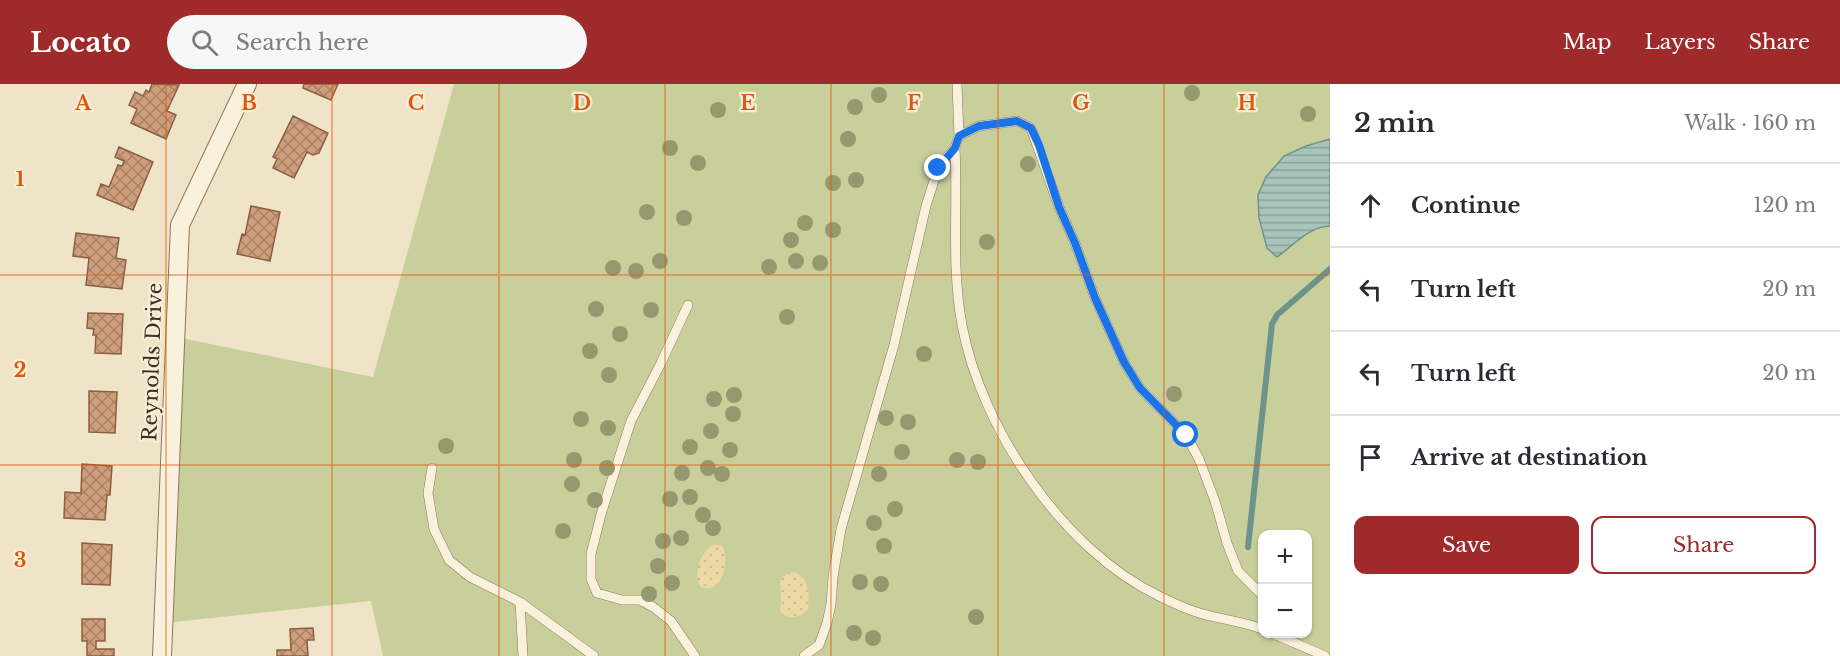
<!DOCTYPE html>
<meta charset="utf-8">
<style>
body{margin:0;font-family:"Libre Baskerville",serif;background:#f7f7f7;color:#2b2b33}
.controls{position:absolute;right:18px;bottom:18px;display:grid;overflow:hidden;border-radius:12px;box-shadow:0 2px 4px #0004}
.controls button{width:54px;height:54px;display:grid;place-items:center;padding:0;border:0;border-bottom:2px solid #e1e1e2;background:#fff;color:#2b2b33;font:30px sans-serif}
.stop{position:absolute;width:18px;height:18px;margin:-14px;border:4px solid #1a73e8;border-radius:50%;background:#fff}
.stop.end{background:#1a73e8;border-color:#fff;box-shadow:0 2px 6px #0008}
.list{margin:0;padding:0;list-style:none}
h2{display:flex;justify-content:space-between;align-items:center;height:78px;margin:0;padding:0 24px;font-size:26px}
h2 small{font-size:20px;font-weight:400;color:#7c7c81}
.list li{display:grid;grid-template-columns:39px 1fr auto;gap:18px;align-items:center;box-sizing:border-box;height:84px;padding:0 24px;border-top:2px solid #e1e1e2}
.list b{display:block;font-size:22px;white-space:nowrap}
.list em{font-size:20px;font-style:normal;color:#7c7c81}
.actions{display:flex;gap:12px;padding:18px 24px}
.actions a{flex:1;padding:14px 0;border:2px solid #9e2a2b;border-radius:12px;text-align:center;font-size:21px;color:#9e2a2b}
.actions .main{background:#9e2a2b;color:#fff}
.icon{flex:none;width:33px;height:33px;fill:none;stroke:currentColor;stroke-width:2;stroke-linecap:round;stroke-linejoin:round}
.map{position:relative;flex:none;width:1330px;height:572px;overflow:hidden}
header{display:flex;align-items:center;gap:36px;box-sizing:border-box;height:84px;padding:0 30px;background:#9e2a2b;color:#fff}
header strong{font-size:28px}
nav{display:flex;gap:33px;margin-inline-start:auto;font-size:21px}
.search{width:420px;height:54px;background:#f7f7f7;display:flex;align-items:center;gap:15px;box-sizing:border-box;padding:0 21px;border-radius:33px;color:#7c7c81;font-size:22px}
main{display:flex}
aside{flex:1;background:#fff}
.map>svg:first-child{display:block}
</style>
<header>
<strong>Locato</strong>
<div class="search"><svg class="icon" aria-label="search" viewBox="0 0 24 24"><circle cx="10" cy="10" r="6"/><path d="M15 15l6 6"/></svg>Search here</div>
<nav><a>Map</a><a>Layers</a><a>Share</a></nav>
</header>
<main>
<div class="map">
<svg width="1330" height="572" viewBox="0 0 1330 572">
<defs>
<pattern id="sand-dots" width="8" height="8" patternUnits="userSpaceOnUse" patternTransform="scale(1.5)"><rect width="8" height="8" fill="#ecd9a5"/><path d="M2 2h.1M6 6h.1" fill="none" stroke="#cbbb8e" stroke-width="1.8" stroke-linecap="round"/></pattern>
<pattern id="water-rules" width="6" height="5" patternUnits="userSpaceOnUse" patternTransform="scale(1.5)"><rect width="6" height="5" fill="#a9c4bc"/><path d="M0 2.5h6" fill="none" stroke="#8ba098"/></pattern>
<pattern id="building-cross-hatch" width="8" height="8" patternUnits="userSpaceOnUse" patternTransform="scale(1.5)"><rect width="8" height="8" fill="#cf9f7d"/><path d="M0 0l8 8M0 8l8-8" fill="none" stroke="#a98266"/></pattern>
</defs>
<rect width="100%" height="100%" fill="#f0e4c8"/>
<!-- grass -->
<path fill="#c9cf9b" fill-rule="evenodd" d="M454 0H1330V572H383L371 517 155 540 164 298 171 252 373 293ZM1262 450H1308V550H1262Z"/>
<!-- sand -->
<path fill="url(#sand-dots)" d="M715 460 722 462C731 475 722 512 701 503 692 491 701 466 715 460Z
M794 488C810 494 809 510 808 525 801 534 787 537 780 527 780 524 781 520 781 516 782 502 774 492 794 488Z"/>
<!-- water -->
<path fill="url(#water-rules)" stroke="#6f938a" stroke-width="1.5" d="M1330 55V142C1309 142 1293 162 1277 173L1267 164 1259 134 1258 111 1266 93 1284 72 1306 62Z"/>
<g fill="none" stroke-linecap="round" stroke-linejoin="round">
<!-- stream -->
<path stroke="#6f938a" stroke-width="6" d="M1248 463 1272 240 1277 231 1330 185"/>
</g>
<!-- building -->
<path fill="url(#building-cross-hatch)" stroke="#8d5f41" stroke-width="1.5" d="M152 0 179 1 167 27 176 31 166 55 131 39 137 25 129 21 135 8 143 12 146 6 149 8Z
M304 0H338L331 16 303 4Z
M293 32 328 49 319 69 313 71 307 68 294 94 273 84 277 75 273 73Z
M119 63 153 78 133 126 97 111 101 100 109 103 118 81 122 82 124 77 115 73Z
M251 122 280 128 270 177 237 170 242 150 245 151Z
M76 149 119 154 116 174 126 176 122 205 86 201 89 174 73 172Z
M88 229 123 230 121 270 95 269 96 251H93L94 245 87 244Z
M89 307 117 308 115 349 89 348Z
M82 380 112 382 110 411H107L105 436 64 434 65 408 81 409Z
M82 459 112 461 110 501 82 500Z
M82 535H105V557H96V565H114V572H87V557H82Z
M313 544 314 556H307L308 572H277V566H291L290 545Z"/>
<g fill="none" stroke-linecap="round" stroke-linejoin="round">
<!-- service casing -->
<g stroke="#8d765c" stroke-width="10">
<path id="service" d="M957 0 959 52
M688 221 661 279 631 337 602 427 591 470V495L597 509 622 516H640L653 523 671 537 695 572
M432 384 428 409 434 445 449 476 470 493 520 518 523 572
M1262 511 1238 487 1227 459 1215 417 1199 375 1186 351 1140 304 1124 278 1095 214 1075 159 1059 123 1031 44 1017 37 979 42 959 52 955 64C958 123 951 182 962 241 981 344 1063 466 1159 512 1171 518 1184 524 1196 528 1218 535 1241 537 1262 545
M520 518 594 572
M1274 550 1325 572
M804 572 819 561 827 539 831 520 833 493 841 445 894 261 926 122 938 84 955 64"/>
</g>
<!-- minor casing -->
<g stroke="#8d765c" stroke-width="20">
<path id="minor" d="M162 572 180 141 247 0"/>
</g>
<!-- service -->
<use href="#service" stroke="#faf1dc" stroke-width="9"/>
<!-- minor -->
<use href="#minor" stroke="#faf1dc" stroke-width="18"/>
</g>
<!-- trees -->
<g fill="#96986f">
<circle cx="1192" cy="9" r="8"/>
<circle cx="879" cy="11" r="8"/>
<circle cx="855" cy="23" r="8"/>
<circle cx="718" cy="26" r="8"/>
<circle cx="1308" cy="30" r="8"/>
<circle cx="848" cy="55" r="8"/>
<circle cx="670" cy="64" r="8"/>
<circle cx="698" cy="79" r="8"/>
<circle cx="1028" cy="80" r="8"/>
<circle cx="856" cy="96" r="8"/>
<circle cx="833" cy="99" r="8"/>
<circle cx="647" cy="128" r="8"/>
<circle cx="684" cy="134" r="8"/>
<circle cx="805" cy="139" r="8"/>
<circle cx="833" cy="146" r="8"/>
<circle cx="791" cy="156" r="8"/>
<circle cx="987" cy="158" r="8"/>
<circle cx="660" cy="177" r="8"/>
<circle cx="796" cy="177" r="8"/>
<circle cx="820" cy="179" r="8"/>
<circle cx="769" cy="183" r="8"/>
<circle cx="613" cy="184" r="8"/>
<circle cx="636" cy="187" r="8"/>
<circle cx="596" cy="225" r="8"/>
<circle cx="651" cy="226" r="8"/>
<circle cx="787" cy="233" r="8"/>
<circle cx="620" cy="250" r="8"/>
<circle cx="590" cy="267" r="8"/>
<circle cx="924" cy="270" r="8"/>
<circle cx="609" cy="291" r="8"/>
<circle cx="1174" cy="310" r="8"/>
<circle cx="734" cy="311" r="8"/>
<circle cx="714" cy="315" r="8"/>
<circle cx="733" cy="330" r="8"/>
<circle cx="886" cy="334" r="8"/>
<circle cx="581" cy="335" r="8"/>
<circle cx="908" cy="338" r="8"/>
<circle cx="608" cy="344" r="8"/>
<circle cx="711" cy="347" r="8"/>
<circle cx="446" cy="362" r="8"/>
<circle cx="690" cy="363" r="8"/>
<circle cx="730" cy="366" r="8"/>
<circle cx="902" cy="368" r="8"/>
<circle cx="574" cy="376" r="8"/>
<circle cx="957" cy="376" r="8"/>
<circle cx="978" cy="378" r="8"/>
<circle cx="607" cy="384" r="8"/>
<circle cx="708" cy="384" r="8"/>
<circle cx="682" cy="389" r="8"/>
<circle cx="722" cy="390" r="8"/>
<circle cx="879" cy="390" r="8"/>
<circle cx="572" cy="400" r="8"/>
<circle cx="690" cy="413" r="8"/>
<circle cx="670" cy="415" r="8"/>
<circle cx="595" cy="416" r="8"/>
<circle cx="895" cy="425" r="8"/>
<circle cx="703" cy="431" r="8"/>
<circle cx="874" cy="439" r="8"/>
<circle cx="713" cy="444" r="8"/>
<circle cx="563" cy="447" r="8"/>
<circle cx="681" cy="454" r="8"/>
<circle cx="663" cy="457" r="8"/>
<circle cx="884" cy="462" r="8"/>
<circle cx="658" cy="482" r="8"/>
<circle cx="860" cy="498" r="8"/>
<circle cx="672" cy="499" r="8"/>
<circle cx="881" cy="500" r="8"/>
<circle cx="649" cy="510" r="8"/>
<circle cx="976" cy="533" r="8"/>
<circle cx="854" cy="549" r="8"/>
<circle cx="873" cy="554" r="8"/>
</g>
<g fill="none" stroke-linecap="round" stroke-linejoin="round">
<!-- route -->
<path stroke="#1a73e8" stroke-width="8" d="M938 84 955 64 959 52 979 42 1017 37 1031 44 1039 61 1059 123 1075 159 1095 214 1124 278 1140 304 1186 351"/>
</g>
<!-- grid -->
<path fill="none" stroke="#df570d" stroke-width="1.5" stroke-opacity="0.55" d="M166 0V572M332 0V572M499 0V572M665 0V572M831 0V572M998 0V572M1164 0V572M0 191H1330M0 381H1330"/>
<g text-anchor="middle" stroke-width="4.5" stroke-linejoin="round" paint-order="stroke">
<!-- street labels -->
<g font-size="20" fill="#3d2e20" stroke="#f7eed8">
<text transform="translate(152 278) rotate(-88)" y="7">Reynolds Drive</text>
</g>
</g>
<g font-size="20" text-anchor="middle" font-weight="bold" fill="#df570d" stroke="#f7eed8" stroke-width="4.5" stroke-linejoin="round" paint-order="stroke">
<text x="83" y="26">A</text>
<text x="249" y="26">B</text>
<text x="416" y="26">C</text>
<text x="582" y="26">D</text>
<text x="748" y="26">E</text>
<text x="914" y="26">F</text>
<text x="1081" y="26">G</text>
<text x="1247" y="26">H</text>
<text x="20" y="102">1</text>
<text x="20" y="293">2</text>
<text x="20" y="483">3</text>
</g>
</svg>
<div class="controls">
<button>+</button>
<button>−</button>
</div>
<div class="stop" style="left:1186px;top:351px"></div>
<div class="stop end" style="left:938px;top:84px"></div>
</div>
<aside>
<h2>2 min<small>Walk · 160 m</small></h2>
<ul class="list">
<li><svg class="icon" aria-label="ahead" viewBox="0 0 24 24"><path d="M12 20V5M6 11l6-6 6 6"/></svg><div><b>Continue</b></div><em>120 m</em></li>
<li><svg class="icon" aria-label="left" viewBox="0 0 24 24"><path d="M17 20v-9H6M10 6l-5 5 5 5"/></svg><div><b>Turn left</b></div><em>20 m</em></li>
<li><svg class="icon" aria-label="left" viewBox="0 0 24 24"><path d="M17 20v-9H6M10 6l-5 5 5 5"/></svg><div><b>Turn left</b></div><em>20 m</em></li>
<li><svg class="icon" aria-label="arrive" viewBox="0 0 24 24"><path d="M6 21V4h12l-3 4 3 4H6"/></svg><div><b>Arrive at destination</b></div></li>
</ul>
<div class="actions"><a class="main">Save</a><a>Share</a></div>
</aside>
</main>
